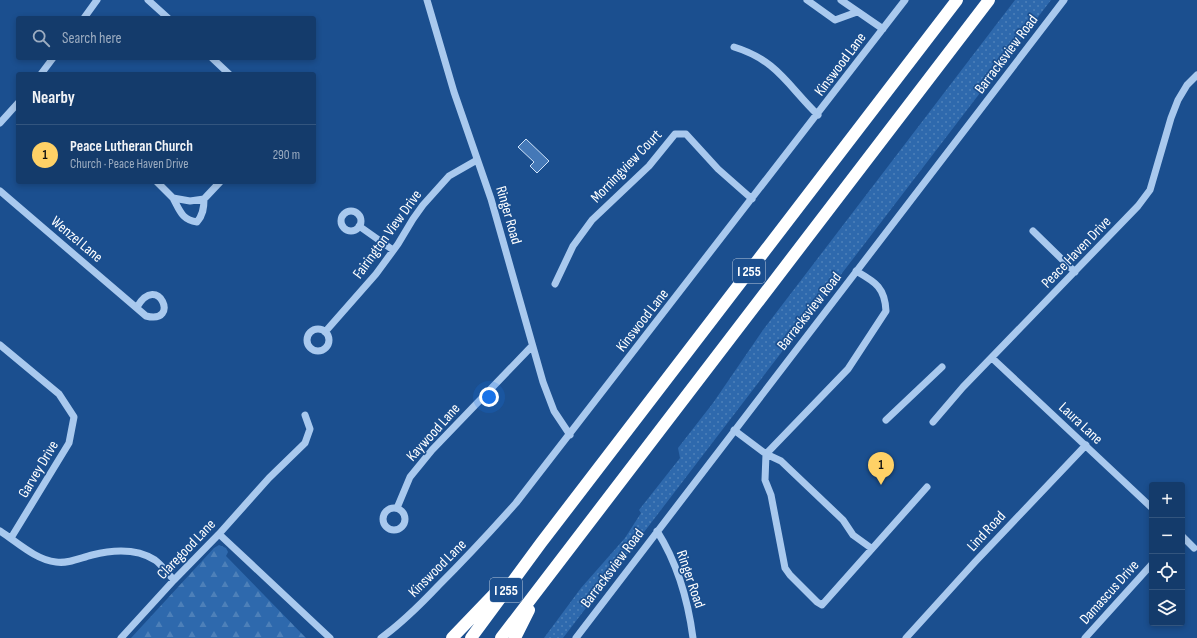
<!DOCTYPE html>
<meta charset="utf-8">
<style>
body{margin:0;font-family:"Sofia Sans Condensed",sans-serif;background:#1d4271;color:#f1f3f6}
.controls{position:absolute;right:12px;bottom:12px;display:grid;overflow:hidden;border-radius:4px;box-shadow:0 2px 6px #0003}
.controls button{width:36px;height:36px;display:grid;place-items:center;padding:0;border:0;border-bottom:1px solid #33557e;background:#143b6b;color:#f1f3f6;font:20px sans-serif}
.you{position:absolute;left:489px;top:397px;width:14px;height:14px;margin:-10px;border:3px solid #fff;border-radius:50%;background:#1a73e8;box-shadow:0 0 0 6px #1a73e833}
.badge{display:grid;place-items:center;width:26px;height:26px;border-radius:50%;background:#ffd166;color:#111;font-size:13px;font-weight:700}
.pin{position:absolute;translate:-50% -33px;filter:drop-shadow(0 1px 2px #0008)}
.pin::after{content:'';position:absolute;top:21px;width:14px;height:12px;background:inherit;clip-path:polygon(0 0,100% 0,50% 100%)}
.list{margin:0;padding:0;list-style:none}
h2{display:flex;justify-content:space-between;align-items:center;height:52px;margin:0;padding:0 16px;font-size:17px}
h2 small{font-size:13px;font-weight:400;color:#9dadc1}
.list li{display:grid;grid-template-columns:26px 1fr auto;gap:12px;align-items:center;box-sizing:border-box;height:60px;padding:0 16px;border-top:1px solid #33557e}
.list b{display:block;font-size:15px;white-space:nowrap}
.list p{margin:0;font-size:13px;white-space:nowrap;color:#9dadc1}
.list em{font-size:13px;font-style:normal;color:#9dadc1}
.icon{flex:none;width:22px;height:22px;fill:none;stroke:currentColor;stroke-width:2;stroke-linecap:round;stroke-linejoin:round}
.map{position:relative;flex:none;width:1197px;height:638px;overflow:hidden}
.search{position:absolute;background:#143b6b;box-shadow:0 2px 6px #0003;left:16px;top:16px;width:300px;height:44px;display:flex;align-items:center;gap:10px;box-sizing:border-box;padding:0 14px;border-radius:4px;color:#9dadc1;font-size:15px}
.panel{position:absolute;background:#143b6b;box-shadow:0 2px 6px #0003;left:16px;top:72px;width:300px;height:112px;border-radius:4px}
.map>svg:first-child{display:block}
</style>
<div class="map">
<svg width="1197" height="638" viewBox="0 0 1197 638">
<defs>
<pattern id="grass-dots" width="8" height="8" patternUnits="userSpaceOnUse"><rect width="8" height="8" fill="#2e69ad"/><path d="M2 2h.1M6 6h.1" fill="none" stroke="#4d80b9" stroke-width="1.8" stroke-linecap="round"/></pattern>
<pattern id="forest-firs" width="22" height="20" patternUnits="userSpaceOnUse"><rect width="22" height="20" fill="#2e69ad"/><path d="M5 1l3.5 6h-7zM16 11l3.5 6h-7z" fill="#4d80b9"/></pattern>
</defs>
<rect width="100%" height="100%" fill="#1b4f8f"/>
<!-- grass -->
<path fill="url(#grass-dots)" d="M1015 0H1051L563 638H544L581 588 625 538 641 513 639 510 680 458 678 448 713 403 763 330Z"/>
<!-- forest -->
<path fill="url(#forest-firs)" d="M219 545 226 548 228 552 226 556 306 638H131L214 548Z"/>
<!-- building -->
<path fill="#4478b7" stroke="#cfe3fa" d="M526 139 549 161 537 173 530 166 534 162 518 147Z"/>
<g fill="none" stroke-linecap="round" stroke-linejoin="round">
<!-- minor -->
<path stroke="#a9c9ee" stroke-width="7" d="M148 0 168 18
M427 0 454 92 491 199 543 382 554 411 570 435
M807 0 835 20 857 12
M841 0 883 29
M84 18 97 0
M734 47C777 60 788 86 818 115
M212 58 229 74
M41 74 53 58
M0 123 18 103
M157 182 173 198 190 201 204 199 220 182
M0 191 146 316C181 325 158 271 137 307
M173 198C180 211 182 220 197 222 203 215 204 208 204 199
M341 221a10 10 0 1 1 20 0a10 10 0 1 1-20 0Z
M359 226 393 250
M1033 231 1075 272
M856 271C875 282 885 287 886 311L848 369 766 454 765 480 771 495 785 568 790 575 817 602 822 605 927 487
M555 284 573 246 592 220 649 166 675 134H686L718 169 752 199
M307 340a11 11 0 1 1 22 0a11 11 0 1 1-22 0Z
M325 332 376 274 398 244 413 219 423 205 449 176 477 160
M0 345 59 394 74 417 69 443 11 538
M992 358 1152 508
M886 420 942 367
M933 422 963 387 1138 206 1150 190 1171 118 1178 100 1187 85 1197 75
M734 430 766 454 781 461 843 520 853 535 871 548
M397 508 410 477 432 450 532 346
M383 519a11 11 0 1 1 22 0a11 11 0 1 1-22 0Z
M0 531C17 542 36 560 56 562 68 564 80 558 92 555 112 550 136 548 155 560 162 565 168 574 174 580
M657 531C678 564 688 600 693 638
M219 534 330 638
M1182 536 1194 548
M121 638 174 580 219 534 269 478 305 443 310 429 305 415
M381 638C402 623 420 605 438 586 465 559 491 531 516 503L905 0
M576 638 1064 0
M906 638 975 562 1086 445
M1085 638 1152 564"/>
<!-- highway -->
<path stroke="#fff" stroke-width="12" d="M452 638 500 588
M471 638 541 543 957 0
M501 638 989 0
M515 638 529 610"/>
</g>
<g text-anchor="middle" stroke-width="3.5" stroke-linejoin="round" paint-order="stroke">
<!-- shield labels -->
<g fill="#1b4f8f" stroke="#bbcadd" stroke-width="1">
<rect x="733" y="259" width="32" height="24" rx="3"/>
<rect x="490" y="578" width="32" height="24" rx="3"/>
</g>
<g font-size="14" font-weight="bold" fill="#fff">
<text x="749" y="276">I 255</text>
<text x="506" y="595">I 255</text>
</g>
<!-- street labels -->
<g font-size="15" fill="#fff" stroke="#1b4f8f">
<text transform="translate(1006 54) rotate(-53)" y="5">Barracksview Road</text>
<text transform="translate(840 64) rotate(-53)" y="5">Kinswood Lane</text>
<text transform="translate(626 166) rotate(-46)" y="5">Morningview Court</text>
<text transform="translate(509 215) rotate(74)" y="5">Ringer Road</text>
<text transform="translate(387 234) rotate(-54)" y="5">Fairington View Drive</text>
<text transform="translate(77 239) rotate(40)" y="5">Wenzel Lane</text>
<text transform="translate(1076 252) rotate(-46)" y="5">Peace Haven Drive</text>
<text transform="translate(809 311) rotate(-52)" y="5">Barracksview Road</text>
<text transform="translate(642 320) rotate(-52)" y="5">Kinswood Lane</text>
<text transform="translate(1081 423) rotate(43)" y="5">Laura Lane</text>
<text transform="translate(433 432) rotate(-48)" y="5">Kaywood Lane</text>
<text transform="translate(38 469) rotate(-59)" y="5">Garvey Drive</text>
<text transform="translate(986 531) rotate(-47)" y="5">Lind Road</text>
<text transform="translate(186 549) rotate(-46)" y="5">Claregood Lane</text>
<text transform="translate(437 568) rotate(-45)" y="5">Kinswood Lane</text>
<text transform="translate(612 568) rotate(-53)" y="5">Barracksview Road</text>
<text transform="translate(691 579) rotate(71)" y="5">Ringer Road</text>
<text transform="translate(1109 592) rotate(-48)" y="5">Damascus Drive</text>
</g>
</g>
</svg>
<div class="controls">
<button>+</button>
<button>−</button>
<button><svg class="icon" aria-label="locate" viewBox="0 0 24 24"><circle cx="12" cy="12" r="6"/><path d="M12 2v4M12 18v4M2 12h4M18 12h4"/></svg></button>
<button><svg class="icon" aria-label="layers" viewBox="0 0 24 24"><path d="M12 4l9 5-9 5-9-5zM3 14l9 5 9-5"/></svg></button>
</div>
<div class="you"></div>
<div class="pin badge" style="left:881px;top:485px">1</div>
<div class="search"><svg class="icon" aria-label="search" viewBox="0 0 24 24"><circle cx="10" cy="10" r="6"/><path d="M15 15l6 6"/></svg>Search here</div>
<section class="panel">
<h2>Nearby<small></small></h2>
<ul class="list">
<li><span class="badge">1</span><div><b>Peace Lutheran Church</b><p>Church · Peace Haven Drive</p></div><em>290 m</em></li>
</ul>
</section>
</div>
